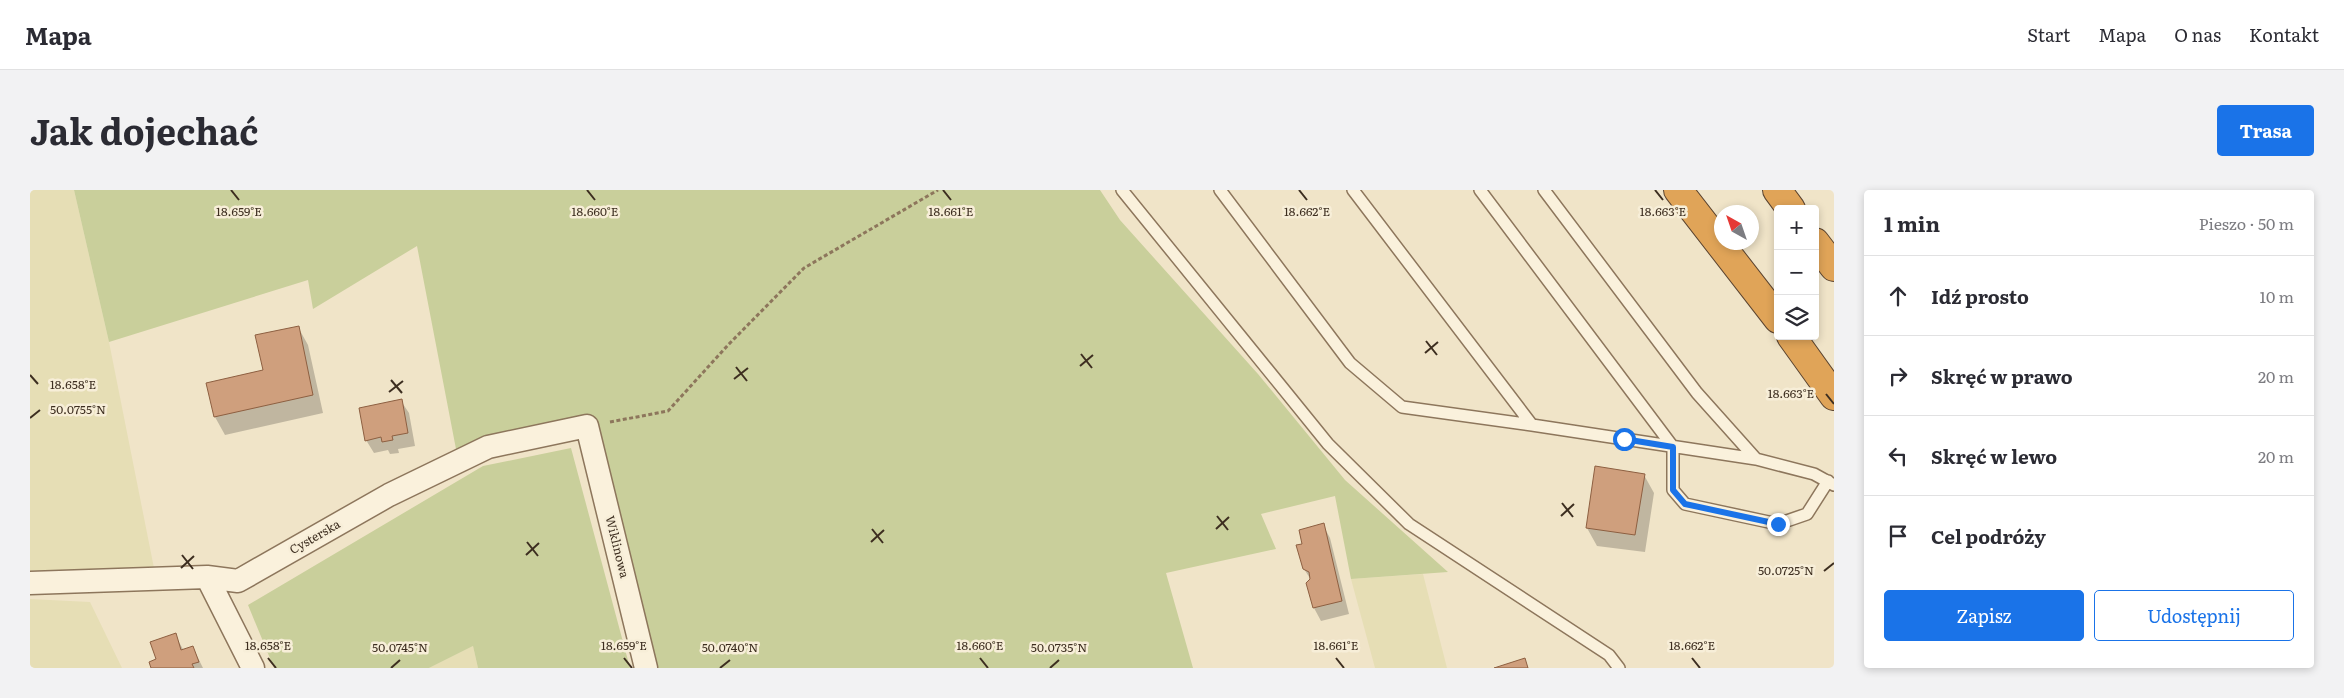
<!DOCTYPE html>
<html lang="pl">
<meta charset="utf-8">
<style>
body{margin:0;font-family:Literata,serif;background:#f2f2f3;color:#2b2b33}
.controls{position:absolute;right:15px;top:15px;display:grid;overflow:hidden;border-radius:5px;box-shadow:0 2px 8px #0003}
.controls button{width:45px;height:45px;display:grid;place-items:center;padding:0;border:0;border-bottom:1px solid #e1e1e2;background:#fff;color:#2b2b33;font:25px sans-serif}
.compass{position:absolute;left:1684px;top:15px;width:45px;height:45px;border-radius:50%;background:#fff;box-shadow:0 2px 8px #0003;rotate:320deg}
.stop{position:absolute;width:15px;height:15px;margin:-11px;border:4px solid #1a73e8;border-radius:50%;background:#fff}
.stop.end{background:#1a73e8;border-color:#fff;box-shadow:0 1px 5px #0008}
.list{margin:0;padding:0;list-style:none}
h2{display:flex;justify-content:space-between;align-items:center;height:65px;margin:0;padding:0 20px;font-size:21px}
h2 small{font-size:16px;font-weight:400;color:#7c7c81}
.list li{display:grid;grid-template-columns:32px 1fr auto;gap:15px;align-items:center;box-sizing:border-box;height:80px;padding:0 20px;border-top:1px solid #e1e1e2}
.list b{display:block;font-size:19px;white-space:nowrap}
.list em{font-size:16px;font-style:normal;color:#7c7c81}
.actions{display:flex;gap:10px;padding:15px 20px}
.actions a{flex:1;padding:11px 0;border:1px solid #1a73e8;border-radius:5px;text-align:center;font-size:18px;color:#1a73e8}
.actions .main{background:#1a73e8;color:#fff}
.icon{flex:none;width:28px;height:28px;fill:none;stroke:currentColor;stroke-width:2;stroke-linecap:round;stroke-linejoin:round}
.map{position:relative;flex:none;width:1804px;height:478px;overflow:hidden;border-radius:5px}
header{display:flex;align-items:center;gap:30px;box-sizing:border-box;height:70px;padding:0 25px;background:#fff;border-bottom:1px solid #e1e1e2}
header strong{font-size:24px}
nav{display:flex;gap:28px;margin-inline-start:auto;font-size:18px}
.intro{display:flex;align-items:center;justify-content:space-between;box-sizing:border-box;height:120px;padding:0 30px}
h1{margin:0;font-size:35px}
.button{padding:12px 22px;border-radius:5px;background:#1a73e8;color:#fff;font-size:18px;font-weight:700}
main{display:flex;gap:30px;padding:0 30px}
aside{flex:1;background:#fff;border-radius:5px;box-shadow:0 2px 8px #0003}
.map>svg:first-child{display:block}
</style>
<header>
<strong>Mapa</strong>
<nav><a>Start</a><a>Mapa</a><a>O nas</a><a>Kontakt</a></nav>
</header>
<div class="intro"><h1>Jak dojechać</h1><a class="button">Trasa</a></div>
<main>
<div class="map">
<svg width="1804" height="478" viewBox="0 0 1804 478">
<rect width="100%" height="100%" fill="#f0e4c8"/>
<!-- farmland -->
<path fill="#e6deb5" d="M0 0H44L79 152 124 378 0 382Z
M1393 384 1417 478H1345L1321 389Z
M0 409 60 412 92 478H0Z
M443 456 448 478H399Z"/>
<!-- green -->
<path fill="#c9cf9b" d="M44 0H1070L1090 30 1228 184 1315 290 1418 382 1321 389 1305 306 1231 324 1246 359 1136 383 1163 478H627L566 242 476 244 426 259 387 56 283 119 278 90 79 152Z
M541 258 600 478H448L443 456 399 478H244L218 415 453 276Z"/>
<!-- shadow -->
<path fill="#0003" d="M268 137 278 155 293 223 195 245 185 227 234 181Z
M371 211 379 223 385 256 368 259 369 263 360 264 358 260 344 263 336 250Z
M1614 285 1624 303 1615 362 1567 356 1557 338Z
M1293 335 1300 348 1319 424 1291 431 1284 418 1281 390 1274 379V354Z
M145 445 154 461 163 458 173 478H123Z"/>
<!-- building -->
<path fill="#cf9f7d" stroke="#8d5f41" d="M269 136 283 205 184 227 176 193 233 180 225 145Z
M372 209 378 243 362 246 363 250 352 252 351 247 335 251 329 218Z
M1565 276 1615 284 1605 345 1556 338Z
M1294 333 1312 411 1283 418 1276 393 1280 389 1279 382 1273 379 1266 355 1272 354 1269 340Z
M146 443 151 460 163 456 169 472 162 474 164 478H121L119 472 126 469 120 452Z
M1495 468 1498 478H1464Z"/>
<g fill="none" stroke-linecap="round" stroke-linejoin="round">
<!-- service casing -->
<g stroke="#8d765c" stroke-width="14">
<path id="service" d="M1092 0 1298 254 1379 334 1579 465 1589 478
M1190 0 1320 173 1372 217 1502 235
M1323 0 1502 235 1726 269 1784 284 1804 295
M1450 0 1643 257V300L1655 314 1748 334 1777 324 1798 291
M1514 0 1667 203 1726 269"/>
</g>
<!-- minor casing -->
<g stroke="#8d765c" stroke-width="25">
<path id="minor" d="M177 387 223 478
M0 393 177 387 208 391 359 305 458 257 557 236 616 478"/>
</g>
<!-- motorway casing -->
<g stroke="#5b4430" stroke-width="30">
<path id="motorway" d="M1648 0 1748 129
M1747 0 1761 19
M1785 52 1804 77
M1761 146 1804 206"/>
</g>
<!-- path -->
<path stroke="#8d765c" stroke-width="3" stroke-dasharray="4 2.5" stroke-linecap="butt" d="M580 232 638 221 698 155 774 78 908 0"/>
<!-- service -->
<use href="#service" stroke="#faf1dc" stroke-width="11"/>
<!-- minor -->
<use href="#minor" stroke="#faf1dc" stroke-width="22"/>
<!-- motorway -->
<use href="#motorway" stroke="#e0a458" stroke-width="28"/>
</g>
<g fill="none" stroke-linecap="round" stroke-linejoin="round">
<!-- route -->
<path stroke="#1a73e8" stroke-width="6" d="M1594 249 1643 257V300L1655 314 1748 334"/>
</g>
<!-- ticks -->
<path fill="none" stroke="#3d2e20" stroke-width="2" d="M201 0 209 10M557 0 565 10M913 0 921 10M1269 0 1277 10M1625 0 1633 10M1396 151 1407 165M1395 163 1408 152M1051 164 1062 178M1050 176 1063 165M706 177 717 191M0 185 8 194M704 189 718 178M361 190 372 203M359 202 373 191M1796 204 1804 214M0 228 10 220M1532 313 1543 327M1187 326 1198 340M1531 326 1544 314M842 339 853 353M1186 339 1199 327M497 352 508 366M841 352 854 340M152 365 163 379M496 365 509 353M151 378 164 366M1794 381 1804 373M238 468 246 478M594 468 602 478M950 468 958 478M1306 468 1314 478M1662 468 1670 478M361 478 370 470M690 478 700 470M1020 478 1029 470"/>
<g text-anchor="middle" stroke-width="5" stroke-linejoin="round" paint-order="stroke">
<!-- street labels -->
<g font-size="12" fill="#3d2e20" stroke="#f7eed8">
<text transform="translate(285 347) rotate(-30)" y="4">Cysterska</text>
<text transform="translate(587 357) rotate(76)" y="4">Wiklinowa</text>
</g>
</g>
<g font-size="12" text-anchor="middle" fill="#3d2e20" stroke="#f7eed8" stroke-width="5" stroke-linejoin="round" paint-order="stroke">
<text x="565" y="26">18.660°E</text>
<text x="209" y="26">18.659°E</text>
<text x="921" y="26">18.661°E</text>
<text x="1277" y="26">18.662°E</text>
<text x="1633" y="26">18.663°E</text>
<text x="43" y="199">18.658°E</text>
<text x="1761" y="208">18.663°E</text>
<text x="48" y="224">50.0755°N</text>
<text x="1756" y="385">50.0725°N</text>
<text x="238" y="460">18.658°E</text>
<text x="594" y="460">18.659°E</text>
<text x="950" y="460">18.660°E</text>
<text x="1306" y="460">18.661°E</text>
<text x="1662" y="460">18.662°E</text>
<text x="370" y="462">50.0745°N</text>
<text x="700" y="462">50.0740°N</text>
<text x="1029" y="462">50.0735°N</text>
</g>
</svg>
<div class="controls">
<button>+</button>
<button>−</button>
<button><svg class="icon" aria-label="layers" viewBox="0 0 24 24"><path d="M12 4l9 5-9 5-9-5zM3 14l9 5 9-5"/></svg></button>
</div>
<svg class="compass" viewBox="-18 -18 36 36"><path d="M0-13l5 13h-10z" fill="#e53935"/><path d="M0 13l5-13h-10z" fill="#7c7c81"/></svg>
<div class="stop" style="left:1594px;top:249px"></div>
<div class="stop end" style="left:1748px;top:334px"></div>
</div>
<aside>
<h2>1 min<small>Pieszo · 50 m</small></h2>
<ul class="list">
<li><svg class="icon" aria-label="ahead" viewBox="0 0 24 24"><path d="M12 20V5M6 11l6-6 6 6"/></svg><div><b>Idź prosto</b></div><em>10 m</em></li>
<li><svg class="icon" aria-label="right" viewBox="0 0 24 24"><path d="M7 20v-9h11M14 6l5 5-5 5"/></svg><div><b>Skręć w prawo</b></div><em>20 m</em></li>
<li><svg class="icon" aria-label="left" viewBox="0 0 24 24"><path d="M17 20v-9H6M10 6l-5 5 5 5"/></svg><div><b>Skręć w lewo</b></div><em>20 m</em></li>
<li><svg class="icon" aria-label="arrive" viewBox="0 0 24 24"><path d="M6 21V4h12l-3 4 3 4H6"/></svg><div><b>Cel podróży</b></div></li>
</ul>
<div class="actions"><a class="main">Zapisz</a><a>Udostępnij</a></div>
</aside>
</main>
